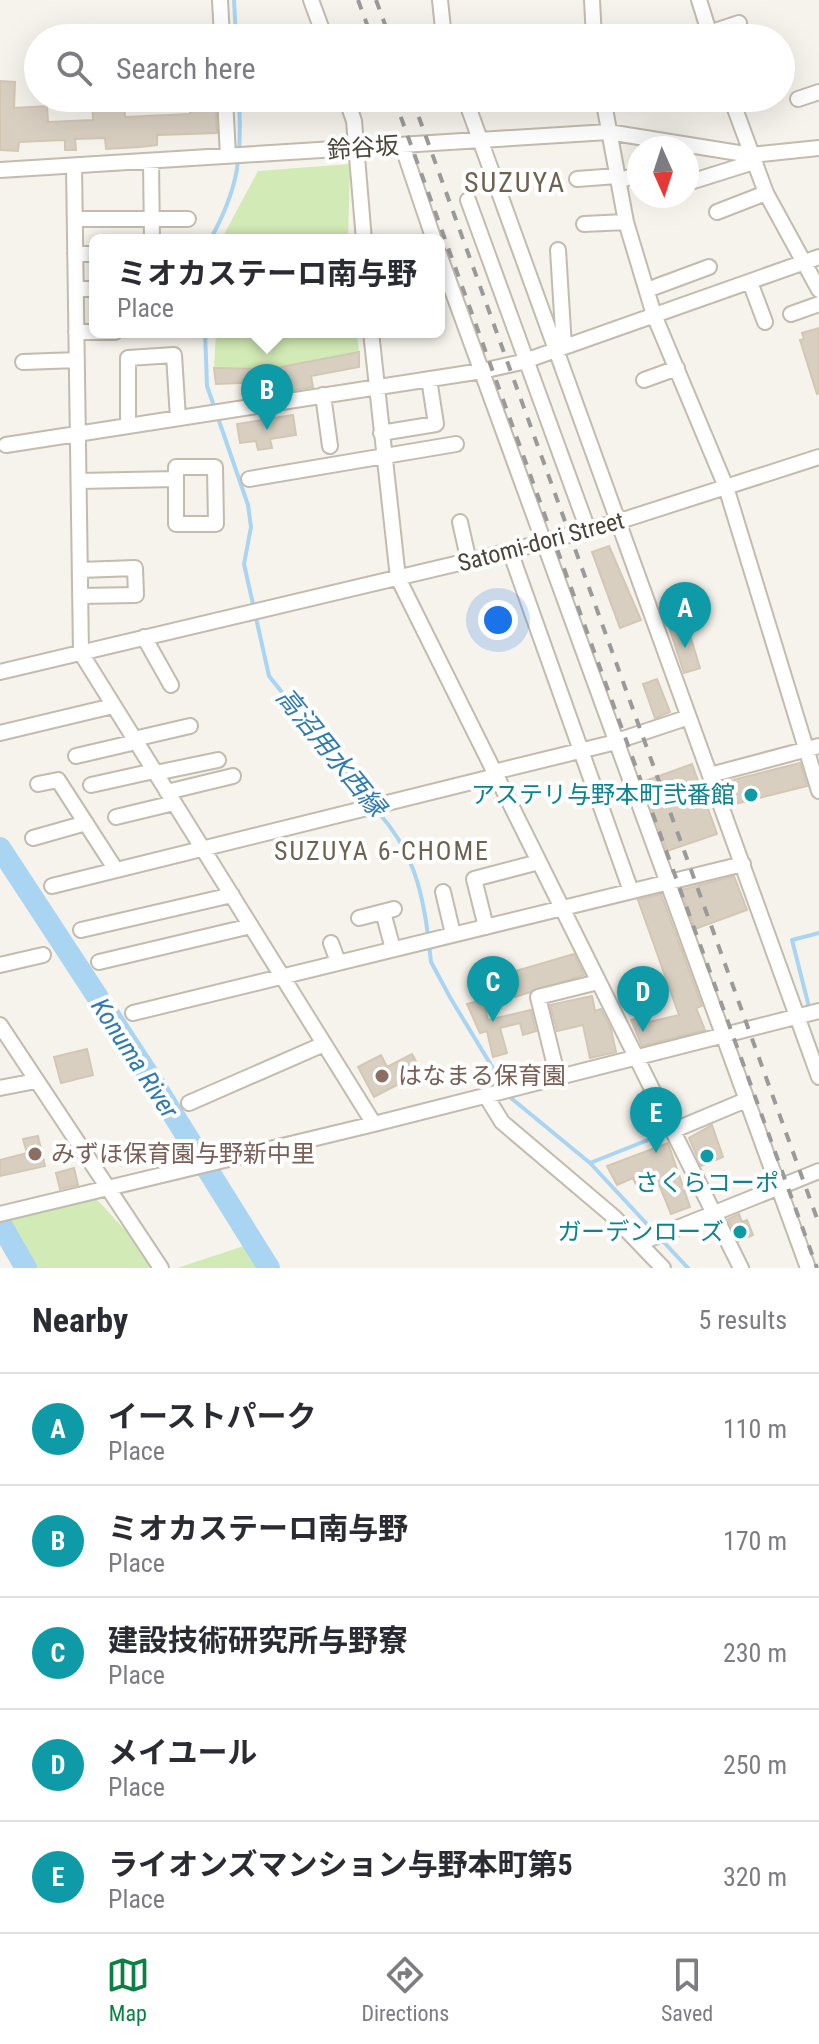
<!DOCTYPE html>
<meta charset="utf-8">
<style>
body{margin:0;font-family:"Roboto Condensed","Noto Sans JP",sans-serif;background:#f2f2f3;color:#2b2b33}
.compass{position:absolute;left:627px;top:136px;width:72px;height:72px;border-radius:50%;background:#fff;box-shadow:0 8px 32px #0002;rotate:177deg}
.you{position:absolute;left:498px;top:620px;width:28px;height:28px;margin:-20px;border:6px solid #fff;border-radius:50%;background:#1a73e8;box-shadow:0 0 0 12px #1a73e833}
.badge{display:grid;place-items:center;width:52px;height:52px;border-radius:50%;background:#0b8043;color:#fff;font-size:26px;font-weight:700}
.pin{position:absolute;translate:-50% -66px;filter:drop-shadow(0 2px 4px #0008)}
.pin::after{content:'';position:absolute;top:42px;width:28px;height:24px;background:inherit;clip-path:polygon(0 0,100% 0,50% 100%)}
.popup{position:absolute;left:89px;top:234px;width:356px;height:104px;box-sizing:border-box;display:grid;place-content:center;border-radius:12px;background:#fff;filter:drop-shadow(0 2px 6px #0005);font-size:26px;white-space:nowrap;color:#7c7c81}
.popup b{font-size:30px;color:#2b2b33}
.popup::after{content:'';position:absolute;left:50%;top:100%;margin-left:-16px;border:16px solid transparent;border-top-color:#fff}
.list{margin:0;padding:0;list-style:none}
h2{display:flex;justify-content:space-between;align-items:center;height:104px;margin:0;padding:0 32px;font-size:34px}
h2 small{font-size:26px;font-weight:400;color:#7c7c81}
.list li{display:grid;grid-template-columns:52px 1fr auto;gap:24px;align-items:center;box-sizing:border-box;height:112px;padding:0 32px;border-top:2px solid #e1e1e2}
.list b{display:block;font-size:30px;white-space:nowrap}
.list p{margin:0;font-size:26px;white-space:nowrap;color:#7c7c81}
.list em{font-size:26px;font-style:normal;color:#7c7c81}
.icon{flex:none;width:44px;height:44px;fill:none;stroke:currentColor;stroke-width:2;stroke-linecap:round;stroke-linejoin:round}
.map{position:relative;flex:none;width:819px;height:1268px;overflow:hidden}
.search{position:absolute;background:#fff;box-shadow:0 8px 32px #0002;left:24px;right:24px;top:24px;height:88px;display:flex;align-items:center;gap:20px;box-sizing:border-box;padding:0 28px;border-radius:44px;color:#7c7c81;font-size:30px}
.sheet{height:664px;background:#fff}
nav{display:flex;justify-content:space-around;align-items:center;box-sizing:border-box;height:112px;border-top:2px solid #e1e1e2;background:#fff;font-size:22px;color:#7c7c81}
nav a{display:grid;justify-items:center;gap:4px}
nav .on{color:#0b8043}
.map>svg:first-child{display:block}
</style>
<div class="map">
<svg width="819" height="1268" viewBox="0 0 819 1268">
<rect width="100%" height="100%" fill="#f6f3ec"/>
<!-- green -->
<path fill="#d2eab5" d="M350 164 348 240H221L258 171Z
M216 332H357L359 352 271 369 214 368Z
M95 1198 102 1205 160 1268H32L4 1220Z
M253 1243 270 1268H177Z"/>
<g fill="none" stroke-linecap="round" stroke-linejoin="round">
<!-- stream -->
<path stroke="#a9d4f2" stroke-width="4" d="M234 0 236 38
M210 240C239 188 242 157 239 98
M205 332 207 386 248 505 251 527 244 564 269 676 371 804
M377 811C411 848 422 887 428 936
M429 945 431 962 451 999 511 1098 590 1163 688 1268
M809 1007 792 940 819 933
M590 1163 668 1132"/>
<!-- river -->
<path stroke="#a9d4f2" stroke-width="22" d="M0 848 148 1074 269 1268
M0 1223 26 1268"/>
</g>
<!-- building -->
<path fill="#d8cfc1" stroke="#d3c7b4" stroke-width="2" d="M0 81 15 82 14 108 47 106 48 122 93 120 92 98H124L125 117 190 114V98H215L217 133 157 135V145L140 147 106 149 105 138 75 139 76 150H65V140L19 142 18 151 0 150Z
M819 328V393L817 394 800 340 804 339 802 333Z
M359 352V367L311 376 313 387 275 393 273 382 216 384 214 368 271 369Z
M293 415 296 435 270 439 272 448 258 450 256 441 240 443 237 424Z
M609 546 641 620 620 628 592 552Z
M686 622 700 668 684 673 669 627Z
M657 679 670 712 655 718 643 684Z
M800 763 807 786 731 805 725 782Z
M692 764 717 834 667 851 642 782Z
M734 876 747 910 695 929 681 890Z
M661 894 702 1006 696 1008 705 1030 642 1046 631 1020 648 1016 649 1022 679 1015 638 900Z
M574 954 584 975 515 997 509 973Z
M592 996 595 1011 601 1009 611 1029 616 1052 590 1058 583 1025 557 1031 550 1005Z
M483 1000 488 1020 531 1010 536 1031 523 1035 520 1023 500 1028 507 1053 493 1057 487 1031 480 1033 467 1004Z
M87 1049 93 1075 61 1083 54 1057Z
M412 1054 422 1072 374 1097 358 1067 381 1055 387 1067Z
M712 1125 723 1157 701 1166 689 1138Z
M38 1136 45 1166 0 1176V1160L27 1153 23 1139Z
M668 1143 690 1207 671 1214 656 1177 636 1185 633 1178 617 1185 607 1166Z
M74 1168 78 1185 60 1189 56 1173Z
M739 1214 742 1222 747 1220 753 1235 739 1241 728 1219Z"/>
<g fill="none" stroke-linecap="round" stroke-linejoin="round">
<!-- minor casing -->
<g stroke="#c2bbae" stroke-width="18">
<path id="minor" d="M220 0 222 38
M311 0 325 38
M440 0 444 38
M592 0 594 38
M699 0 711 38
M709 33 739 23
M225 98 228 156
M346 98 354 121 364 240
M465 98 819 1077
M603 98 626 222 654 315 726 487 819 791
M731 98 766 193 819 290
M798 99 819 92
M402 145 434 240
M151 161 152 240
M74 166 81 653 374 1124
M0 170 608 132 751 155 819 148
M577 179 617 176
M618 181 639 174
M687 183 754 162
M468 200 588 530
M717 212 766 193
M75 219H188
M584 224 626 222
M558 250 564 347
M75 254H95
M439 254 808 1268
M750 282 765 322
M76 289H95
M647 290 709 267
M791 314 819 304
M76 332H115
M371 332 398 578 741 1268
M23 362 77 360
M644 380 677 368
M323 395 330 446
M128 426V358L174 355 178 418
M381 433 436 424 429 379
M6 445 482 371 522 362 819 257
M176 467H215L216 524H176Z
M249 479 456 444
M79 481 176 479
M460 522 469 562
M510 551 631 891
M80 570 135 568 136 595 80 596
M144 637 171 685
M0 672 510 551 617 522 819 457
M0 733 113 706
M134 739 190 726
M76 756 136 742
M494 772 608 744 689 717
M156 773 218 760
M710 775 819 746
M38 784 58 780 116 870
M91 785 154 771
M167 792 233 776
M116 817 174 803
M33 838 86 823
M52 886 496 776
M443 892 453 934
M383 912 393 949
M359 918 394 909
M486 927 474 879 539 862
M81 930 232 895
M331 943 338 962
M99 962 251 926
M0 965 43 955
M133 1013 743 864
M0 1025 161 1268
M558 1078 538 997 598 982
M0 1088 36 1081
M486 1096 502 1122 614 1217 663 1268
M189 1103 324 1044
M672 1131 746 1100
M0 1214 374 1124 819 1011
M640 1243 819 1171"/>
</g>
<!-- minor -->
<use href="#minor" stroke="#fff" stroke-width="14"/>
<!-- rail -->
<path stroke="#9a9a9a" stroke-width="4" stroke-dasharray="10 10" stroke-linecap="butt" d="M358 0 372 38
M376 0 390 38
M394 98 817 1268
M412 98 819 1224"/>
</g>
<!-- markers -->
<g fill="#0f9aa8" stroke="#fff" stroke-width="3">
<circle cx="751" cy="795" r="8"/>
<circle cx="707" cy="1156" r="8"/>
<circle cx="740" cy="1232" r="8"/>
</g>
<g fill="#8d6e63" stroke="#fff" stroke-width="3">
<circle cx="382" cy="1076" r="8"/>
<circle cx="35" cy="1154" r="8"/>
</g>
<g text-anchor="middle" stroke-width="8" stroke-linejoin="round" paint-order="stroke">
<!-- street labels -->
<g font-size="24" fill="#4b4439" stroke="#fff">
<text transform="translate(363 148) rotate(-4)" y="8">鈴谷坂</text>
<text transform="translate(541 542) rotate(-15)" y="8">Satomi-dori Street</text>
</g>
<!-- culture labels -->
<g font-size="24" fill="#0d838f" stroke="#fff" text-anchor="end">
<text x="735" y="803">アステリ与野本町弐番館</text>
<text x="707" y="1191" text-anchor="middle">さくらコーポ</text>
<text x="724" y="1240">ガーデンローズ</text>
</g>
<!-- education labels -->
<g font-size="24" fill="#785e54" stroke="#fff" text-anchor="start">
<text x="398" y="1084">はなまる保育園</text>
<text x="51" y="1162">みずほ保育園与野新中里</text>
</g>
<!-- water labels -->
<g font-size="26" font-style="italic" fill="#2e7ab2" stroke="#fff">
<text transform="translate(331 752) rotate(51)" y="9">高沼用水西縁</text>
<text transform="translate(135 1058) rotate(57)" y="9">Konuma River</text>
</g>
<!-- neighbourhood labels -->
<g font-size="26" letter-spacing="2" fill="#6e6250" stroke="#fff">
<text x="382" y="860">SUZUYA 6-CHOME</text>
</g>
<!-- quarter labels -->
<g font-size="28" letter-spacing="2" fill="#6e6250" stroke="#fff">
<text x="515" y="192">SUZUYA</text>
</g>
</g>
</svg>
<svg class="compass" viewBox="-18 -18 36 36"><path d="M0-13l5 13h-10z" fill="#e53935"/><path d="M0 13l5-13h-10z" fill="#7c7c81"/></svg>
<div class="you"></div>
<div class="pin badge" style="left:685px;top:648px;background:#0f9aa8">A</div>
<div class="pin badge" style="left:267px;top:430px;background:#0f9aa8">B</div>
<div class="popup"><b>ミオカステーロ南与野</b>Place</div>
<div class="pin badge" style="left:493px;top:1022px;background:#0f9aa8">C</div>
<div class="pin badge" style="left:643px;top:1032px;background:#0f9aa8">D</div>
<div class="pin badge" style="left:656px;top:1153px;background:#0f9aa8">E</div>
<div class="search"><svg class="icon" aria-label="search" viewBox="0 0 24 24"><circle cx="10" cy="10" r="6"/><path d="M15 15l6 6"/></svg>Search here</div>
</div>
<section class="sheet">
<h2>Nearby<small>5 results</small></h2>
<ul class="list">
<li><span class="badge" style="background:#0f9aa8">A</span><div><b>イーストパーク</b><p>Place</p></div><em>110 m</em></li>
<li><span class="badge" style="background:#0f9aa8">B</span><div><b>ミオカステーロ南与野</b><p>Place</p></div><em>170 m</em></li>
<li><span class="badge" style="background:#0f9aa8">C</span><div><b>建設技術研究所与野寮</b><p>Place</p></div><em>230 m</em></li>
<li><span class="badge" style="background:#0f9aa8">D</span><div><b>メイユール</b><p>Place</p></div><em>250 m</em></li>
<li><span class="badge" style="background:#0f9aa8">E</span><div><b>ライオンズマンション与野本町第5</b><p>Place</p></div><em>320 m</em></li>
</ul>
</section>
<nav>
<a class="on"><svg class="icon" aria-label="map" viewBox="0 0 24 24"><path d="M3 6l6-2 6 2 6-2v14l-6 2-6-2-6 2zM9 4v14M15 6v14"/></svg>Map</a>
<a><svg class="icon" aria-label="directions" viewBox="0 0 24 24"><path d="M12 3l9 9-9 9-9-9zM9 14v-3h6M13 9l2 2-2 2"/></svg>Directions</a>
<a><svg class="icon" aria-label="saved" viewBox="0 0 24 24"><path d="M7 4h10v16l-5-4-5 4z"/></svg>Saved</a>
</nav>
